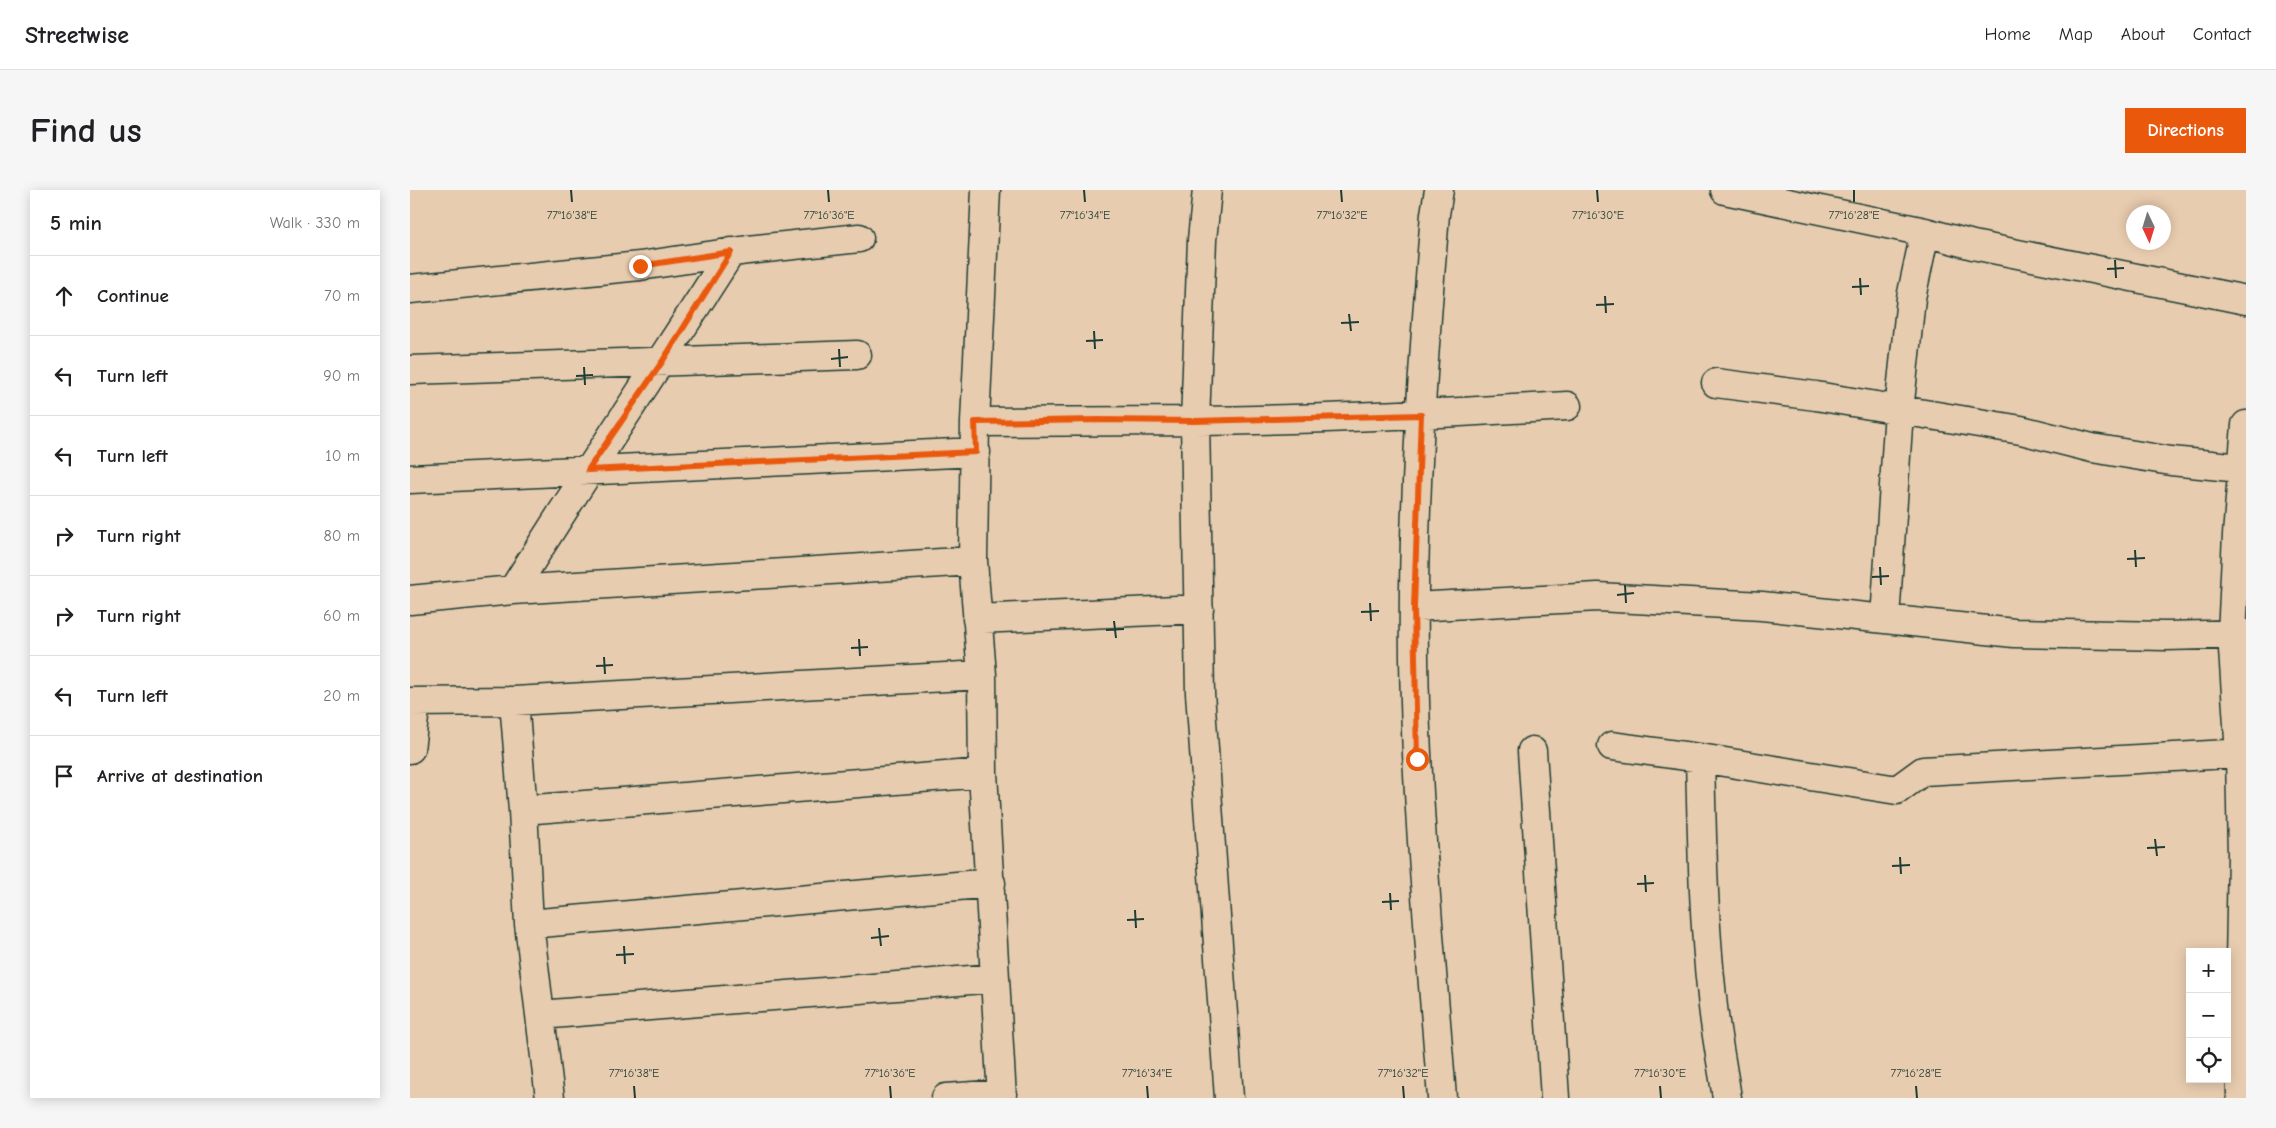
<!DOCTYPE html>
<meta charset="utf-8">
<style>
body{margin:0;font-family:"Comic Neue",sans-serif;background:#f6f6f6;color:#202124}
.controls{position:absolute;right:15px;bottom:15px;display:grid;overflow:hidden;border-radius:0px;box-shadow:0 2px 12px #0003}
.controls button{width:45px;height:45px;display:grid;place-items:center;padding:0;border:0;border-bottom:1px solid #e0e0e0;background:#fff;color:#202124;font:25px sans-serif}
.compass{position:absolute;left:1716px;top:15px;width:45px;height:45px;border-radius:50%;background:#fff;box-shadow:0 2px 12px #0003;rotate:176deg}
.stop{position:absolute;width:15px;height:15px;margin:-11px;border:4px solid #ea580c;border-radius:50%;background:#fff}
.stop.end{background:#ea580c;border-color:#fff;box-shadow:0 1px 5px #0008}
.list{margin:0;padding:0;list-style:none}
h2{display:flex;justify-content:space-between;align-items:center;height:65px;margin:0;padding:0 20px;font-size:21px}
h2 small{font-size:16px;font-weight:400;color:#757577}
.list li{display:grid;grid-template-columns:32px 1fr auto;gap:15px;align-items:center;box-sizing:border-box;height:80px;padding:0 20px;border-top:1px solid #e0e0e0}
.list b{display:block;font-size:19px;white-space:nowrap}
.list em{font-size:16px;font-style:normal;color:#757577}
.icon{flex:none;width:28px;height:28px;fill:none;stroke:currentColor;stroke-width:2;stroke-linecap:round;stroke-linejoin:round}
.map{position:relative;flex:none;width:1836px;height:908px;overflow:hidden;border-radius:0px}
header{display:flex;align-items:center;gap:30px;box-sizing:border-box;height:70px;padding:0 25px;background:#fff;border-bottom:1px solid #e0e0e0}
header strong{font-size:24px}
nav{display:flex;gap:28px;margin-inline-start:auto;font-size:18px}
.intro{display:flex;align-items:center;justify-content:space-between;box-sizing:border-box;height:120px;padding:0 30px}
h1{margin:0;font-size:35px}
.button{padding:12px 22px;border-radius:0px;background:#ea580c;color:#fff;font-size:18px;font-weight:700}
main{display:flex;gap:30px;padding:0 30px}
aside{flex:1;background:#fff;border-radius:0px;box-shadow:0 2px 12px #0003}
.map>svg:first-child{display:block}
</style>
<header>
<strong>Streetwise</strong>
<nav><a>Home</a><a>Map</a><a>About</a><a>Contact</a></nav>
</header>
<div class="intro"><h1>Find us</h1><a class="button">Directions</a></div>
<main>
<aside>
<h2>5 min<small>Walk · 330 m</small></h2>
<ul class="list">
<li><svg class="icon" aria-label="ahead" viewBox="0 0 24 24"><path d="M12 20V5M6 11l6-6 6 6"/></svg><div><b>Continue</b></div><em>70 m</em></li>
<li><svg class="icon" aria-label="left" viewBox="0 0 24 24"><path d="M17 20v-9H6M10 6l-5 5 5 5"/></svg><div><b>Turn left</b></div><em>90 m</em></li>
<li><svg class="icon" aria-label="left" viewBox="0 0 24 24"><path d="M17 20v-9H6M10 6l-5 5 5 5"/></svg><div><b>Turn left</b></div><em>10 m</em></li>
<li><svg class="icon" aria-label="right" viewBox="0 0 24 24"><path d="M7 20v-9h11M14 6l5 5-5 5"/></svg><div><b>Turn right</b></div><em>80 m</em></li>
<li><svg class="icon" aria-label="right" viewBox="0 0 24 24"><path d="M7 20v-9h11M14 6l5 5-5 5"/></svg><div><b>Turn right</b></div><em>60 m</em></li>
<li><svg class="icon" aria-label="left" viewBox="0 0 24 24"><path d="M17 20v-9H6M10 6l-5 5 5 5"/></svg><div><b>Turn left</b></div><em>20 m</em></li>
<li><svg class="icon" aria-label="arrive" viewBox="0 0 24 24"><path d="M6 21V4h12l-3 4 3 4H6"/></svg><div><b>Arrive at destination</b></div></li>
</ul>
</aside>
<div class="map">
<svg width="1836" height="908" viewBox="0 0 1836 908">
<rect width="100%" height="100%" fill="#e8ccaf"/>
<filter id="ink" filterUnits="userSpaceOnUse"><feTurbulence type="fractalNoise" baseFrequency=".02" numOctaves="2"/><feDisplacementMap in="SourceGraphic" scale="10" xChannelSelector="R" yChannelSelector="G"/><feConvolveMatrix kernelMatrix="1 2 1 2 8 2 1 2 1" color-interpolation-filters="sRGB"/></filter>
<g filter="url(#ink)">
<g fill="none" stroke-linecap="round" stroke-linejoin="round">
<!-- minor casing -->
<g stroke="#1f3d34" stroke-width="31">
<path id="minor" d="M576 0 565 232 563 371 572 485 573 583 592 908
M797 0 792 50 785 231 790 503 819 908
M1029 0 1025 24C1013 172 1002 320 1004 468 1006 615 1021 762 1032 908
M1315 0 1515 42 1563 55 1836 110
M0 99 230 76 338 60 449 48
M0 180 447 165
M1306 193 1406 206 1611 240 1682 258 1761 271 1831 278
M565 232C638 231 711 231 784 231 909 230 1033 223 1157 216
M0 289 566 262
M103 400C174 286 249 175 321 62
M0 410 103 400 563 371
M1004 417 1188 407 1352 416 1475 429 1489 221 1501 108 1515 42
M567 429 789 419
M1475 429 1604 443 1756 446 1836 444
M104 511 113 620 119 734 140 908
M0 512 104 511 572 485
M1202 556 1290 568 1487 600 1513 581 1836 563
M0 559 6 512
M1122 561 1145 908
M1290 568C1292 648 1293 727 1302 807 1305 841 1312 874 1317 908
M113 620 573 583
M119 734 581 693
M130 825 585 788
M536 908 592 904
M1831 908 1829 827 1832 665 1830 564 1822 444 1827 345 1836 235"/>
</g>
<!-- minor -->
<use href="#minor" stroke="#e8ccaf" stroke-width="28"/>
</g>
</g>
<g fill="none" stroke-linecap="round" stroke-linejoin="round" filter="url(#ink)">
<!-- route -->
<path stroke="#ea580c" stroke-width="6" d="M230 76 321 62 252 172 178 280 566 262 565 232 688 230 785 231 1011 225 1004 417 1007 569"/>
</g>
<!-- ticks -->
<path fill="none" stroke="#1f3d34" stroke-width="2" d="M161 0 162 12M418 0 419 12M674 0 675 12M931 0 932 12M1187 0 1188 12M1444 0V12M1705 70 1706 88M1697 79 1714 78M1450 88 1451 105M1442 97 1459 96M1195 106 1196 123M1186 115 1204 114M939 124 941 141M931 133 949 132M684 141 685 159M676 151 693 150M429 159 430 177M421 169 438 167M174 177 175 195M166 186 183 185M1725 360 1726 377M1717 369 1735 368M1470 377 1471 395M1462 387 1479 386M1215 395 1216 413M1207 405 1224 403M960 413 961 431M951 422 969 421M704 431 706 448M696 440 714 439M449 449 450 466M441 458 458 457M194 467 195 484M186 476 203 475M1745 649 1747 666M1737 658 1755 657M1490 667 1491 684M1482 676 1500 675M1235 685 1236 702M1227 694 1244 693M980 703 981 720M972 712 989 711M725 720 726 738M717 730 734 729M469 738 471 756M461 748 479 746M214 756 215 774M206 765 224 764M224 896 225 908M480 896 481 908M737 896 738 908M993 896 994 908M1250 896 1251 908M1506 896 1507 908"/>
<g font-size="12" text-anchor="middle" fill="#1f3d34" stroke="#e8ccaf" stroke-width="4.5" stroke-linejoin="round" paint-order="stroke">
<text x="162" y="29">77°16'38"E</text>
<text x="419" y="29">77°16'36"E</text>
<text x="675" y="29">77°16'34"E</text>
<text x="932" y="29">77°16'32"E</text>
<text x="1188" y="29">77°16'30"E</text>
<text x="1444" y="29">77°16'28"E</text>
<text x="224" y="887">77°16'38"E</text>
<text x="480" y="887">77°16'36"E</text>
<text x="737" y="887">77°16'34"E</text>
<text x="993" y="887">77°16'32"E</text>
<text x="1250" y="887">77°16'30"E</text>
<text x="1506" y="887">77°16'28"E</text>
</g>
</svg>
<div class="controls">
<button>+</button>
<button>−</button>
<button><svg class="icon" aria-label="locate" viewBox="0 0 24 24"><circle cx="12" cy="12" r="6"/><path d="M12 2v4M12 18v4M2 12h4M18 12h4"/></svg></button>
</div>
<svg class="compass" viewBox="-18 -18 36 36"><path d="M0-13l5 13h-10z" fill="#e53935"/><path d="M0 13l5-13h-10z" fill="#757577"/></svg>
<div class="stop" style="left:1007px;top:569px"></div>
<div class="stop end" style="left:230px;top:76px"></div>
</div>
</main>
